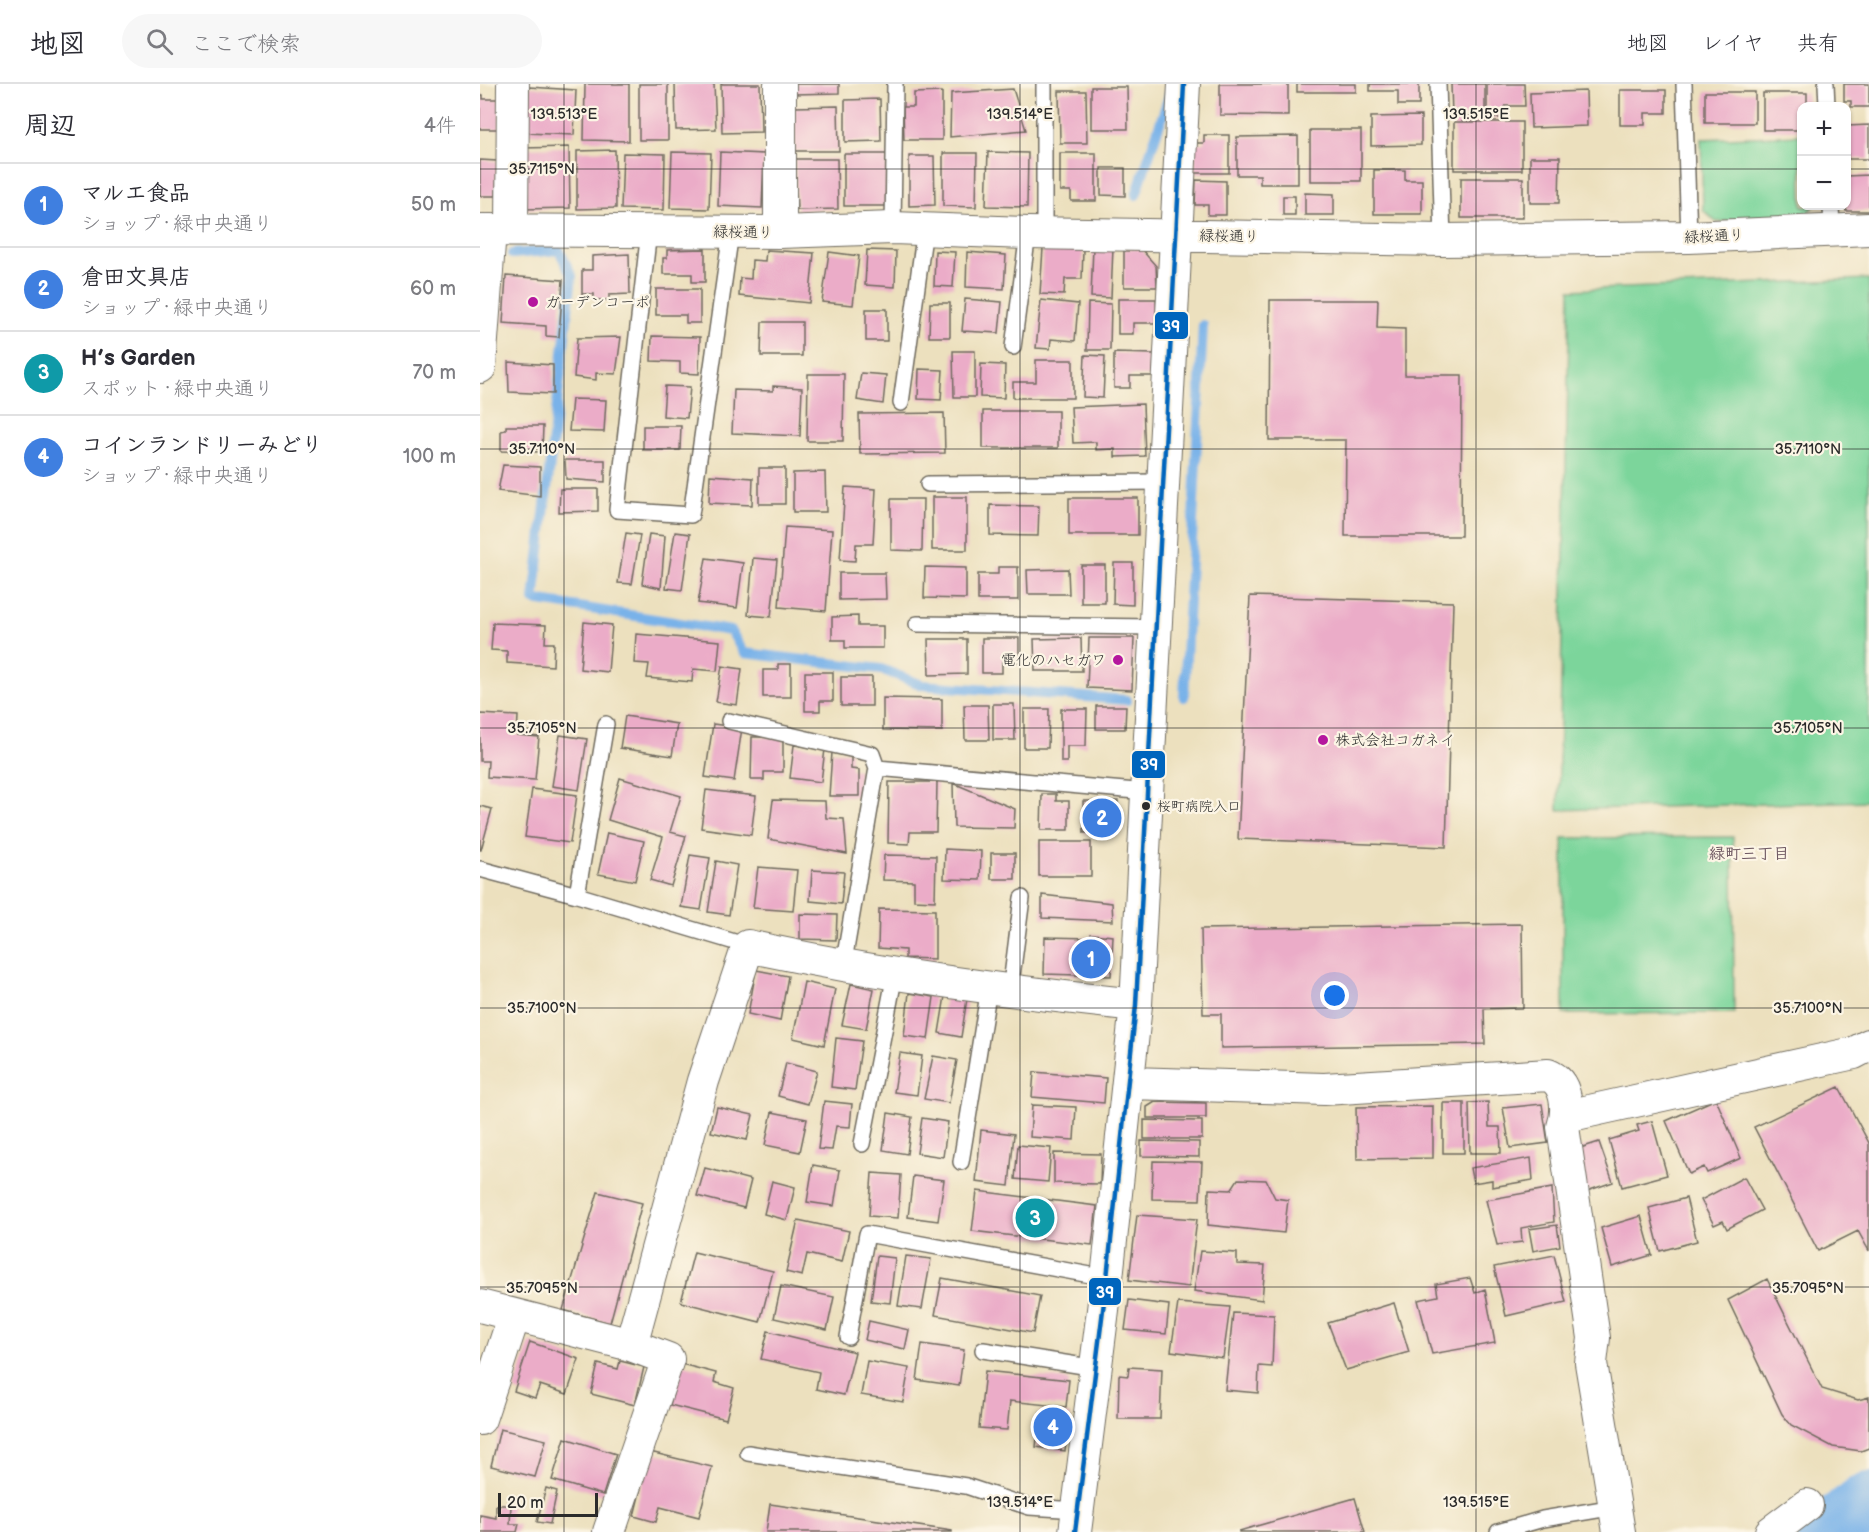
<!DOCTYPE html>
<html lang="ja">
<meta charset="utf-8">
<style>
body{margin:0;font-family:"Balsamiq Sans","Klee One",sans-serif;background:#f7f7f7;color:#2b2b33}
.controls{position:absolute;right:18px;top:18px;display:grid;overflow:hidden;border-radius:12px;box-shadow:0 2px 4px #0004}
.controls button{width:54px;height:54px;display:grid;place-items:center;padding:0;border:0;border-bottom:2px solid #e1e1e2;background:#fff;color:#2b2b33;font:30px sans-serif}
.scale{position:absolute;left:18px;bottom:15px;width:100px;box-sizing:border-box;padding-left:6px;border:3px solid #2b2b2b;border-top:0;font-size:16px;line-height:21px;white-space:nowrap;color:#2b2b2b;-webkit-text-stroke:4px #fcf5e5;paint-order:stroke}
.you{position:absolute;left:855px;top:912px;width:21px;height:21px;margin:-15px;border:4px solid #fff;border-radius:50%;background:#1a73e8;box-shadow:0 0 0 9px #1a73e833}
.badge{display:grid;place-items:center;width:39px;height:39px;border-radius:50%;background:#0b8043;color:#fff;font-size:20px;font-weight:700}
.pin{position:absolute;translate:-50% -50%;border:3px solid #fff;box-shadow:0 2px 6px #0006}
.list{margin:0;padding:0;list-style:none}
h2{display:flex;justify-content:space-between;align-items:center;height:78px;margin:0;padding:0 24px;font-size:26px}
h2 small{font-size:20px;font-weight:400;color:#7c7c81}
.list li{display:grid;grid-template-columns:39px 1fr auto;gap:18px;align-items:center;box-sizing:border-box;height:84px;padding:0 24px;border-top:2px solid #e1e1e2}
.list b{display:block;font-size:22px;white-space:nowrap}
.list p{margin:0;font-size:20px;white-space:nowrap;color:#7c7c81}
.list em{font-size:20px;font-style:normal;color:#7c7c81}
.icon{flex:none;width:33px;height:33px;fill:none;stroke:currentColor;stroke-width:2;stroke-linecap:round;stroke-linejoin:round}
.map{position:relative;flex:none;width:1389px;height:1448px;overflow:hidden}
header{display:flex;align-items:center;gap:36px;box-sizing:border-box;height:84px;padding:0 30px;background:#fff;border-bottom:2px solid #e1e1e2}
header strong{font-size:28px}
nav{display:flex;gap:33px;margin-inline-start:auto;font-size:21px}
.search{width:420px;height:54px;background:#f7f7f7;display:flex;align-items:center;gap:15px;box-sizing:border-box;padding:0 21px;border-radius:33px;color:#7c7c81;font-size:22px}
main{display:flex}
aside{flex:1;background:#fff}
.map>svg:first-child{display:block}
</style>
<header>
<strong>地図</strong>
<div class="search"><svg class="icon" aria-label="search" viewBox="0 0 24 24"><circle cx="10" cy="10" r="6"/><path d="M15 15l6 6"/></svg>ここで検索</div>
<nav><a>地図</a><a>レイヤ</a><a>共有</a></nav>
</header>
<main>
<aside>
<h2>周辺<small>4件</small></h2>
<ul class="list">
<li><span class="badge" style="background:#3f7fe0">1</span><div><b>マルエ食品</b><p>ショップ · 緑中央通り</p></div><em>50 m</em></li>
<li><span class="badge" style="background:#3f7fe0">2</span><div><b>倉田文具店</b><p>ショップ · 緑中央通り</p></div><em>60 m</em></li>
<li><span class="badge" style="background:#0f9aa8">3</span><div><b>H’s Garden</b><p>スポット · 緑中央通り</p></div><em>70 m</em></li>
<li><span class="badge" style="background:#3f7fe0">4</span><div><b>コインランドリーみどり</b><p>ショップ · 緑中央通り</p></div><em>100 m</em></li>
</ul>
</aside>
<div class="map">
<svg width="1389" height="1448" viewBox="0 0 1389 1448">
<rect width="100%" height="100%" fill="#fcf5e5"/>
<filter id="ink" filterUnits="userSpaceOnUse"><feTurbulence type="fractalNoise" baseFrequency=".0167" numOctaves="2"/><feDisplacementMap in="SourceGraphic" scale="12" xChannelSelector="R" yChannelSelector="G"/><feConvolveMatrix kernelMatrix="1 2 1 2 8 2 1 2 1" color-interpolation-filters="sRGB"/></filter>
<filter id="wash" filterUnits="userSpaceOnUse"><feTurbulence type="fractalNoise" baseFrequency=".008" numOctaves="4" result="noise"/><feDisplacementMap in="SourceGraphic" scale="24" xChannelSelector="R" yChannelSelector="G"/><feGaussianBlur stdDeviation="1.35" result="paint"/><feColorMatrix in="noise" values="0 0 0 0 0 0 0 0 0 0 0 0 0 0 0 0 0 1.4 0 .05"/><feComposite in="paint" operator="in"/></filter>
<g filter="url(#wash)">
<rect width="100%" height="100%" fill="#ece0be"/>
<!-- green -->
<path fill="#7cd59b" stroke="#548063" stroke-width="1.5" d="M1321 51 1322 122H1334L1324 133 1236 138 1223 126 1221 55Z
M1389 195V717L1078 726 1090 206Z
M1253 753 1254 929 1083 930V754Z"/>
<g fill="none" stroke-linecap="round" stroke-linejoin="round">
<!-- stream -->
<path stroke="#79b2e9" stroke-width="10" d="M656 111 691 6
M32 170 79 166 92 192 54 516 251 547 264 569 401 585 442 601 647 616
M704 613 723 241"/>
<!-- river -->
<path stroke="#79b2e9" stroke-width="60" d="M1347 1448 1389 1418"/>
</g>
<g id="blocks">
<!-- building -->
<path fill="#ebacc8" d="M105 0H149V57L104 56Z
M159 0H188V56H159Z
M195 0H234L236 45 196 46Z
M241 0H280L281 48 242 49Z
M313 0H359V9L313 10Z
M740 0H808V32L740 31Z
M817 0H876V8H817Z
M890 0H939V21H918V7H890Z
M971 0H1005V32H972Z
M1007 0H1044L1045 22H1025V34H1007Z
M1364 0H1389V23H1371V17H1364Z
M49 3 96 6 94 51 46 49Z
M611 3H647L648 45H611Z
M533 5 546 46 470 53 471 9Z
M1140 6H1186V29H1165V41H1140Z
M579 7H606L607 59H580Z
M1106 7 1107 42 1051 44 1050 9Z
M462 8V56H424L423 23H434V9Z
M1225 8H1275V39H1225Z
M1283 9H1327V22H1322V46H1283Z
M0 11H3V15H20V45H0Z
M400 15 401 57 365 58V16Z
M358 22 359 67H315V23Z
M941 32V61L891 62V33Z
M974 38H1042V86H974Z
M1389 41V75H1368L1367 42Z
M830 46H881V97H830Z
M724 51H749V89H715V59H724Z
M818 52V100H780V91H757V53Z
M89 63 90 124 43 125 42 64Z
M135 66 136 124 97 125V67Z
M192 68 231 69 229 125 190 124Z
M240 68 284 70 282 124 238 122Z
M508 68 548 69 547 123 506 122Z
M143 69 185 70 184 126 141 125Z
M463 69H497L496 123 463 122Z
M580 69H616V117H591V107H580Z
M364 70H407V122H364Z
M429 72H454L455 121 429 122Z
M1050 73H1080L1079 119H1050Z
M315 75H357L358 125 317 126Z
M0 76 17 77 16 112H0Z
M621 84H645V112L621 111Z
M894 86H925V96H942V130H894Z
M1389 91V127H1366V92Z
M981 94H1043V134H981Z
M716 96 746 97V131H728V121H715Z
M825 109 854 110V131H825Z
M803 112H815V131H803Z
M613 163H633L631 214 611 213Z
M563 164 603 166 602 195H585L584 211 560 210Z
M225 165V198H212V190H183V174H187V166Z
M644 165H661L676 182 677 203H644Z
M286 166 334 169 329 219 259 212 260 194 271 195 272 176 285 177Z
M387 166 416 167 415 203 385 201Z
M455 167 475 168 473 203 454 202Z
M349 168 379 172 373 221 342 218Z
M487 168 526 171 524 205 486 203Z
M149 170 150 210 129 211V216H114V210H102V186H112V172Z
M26 192 83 196 79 253 66 252V242L23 239Z
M176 205H220V239H206V231H176Z
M485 215 522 218 519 249 482 247Z
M638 215H676L677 239H653V250H638Z
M561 216 598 220 595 257 571 255 570 265 556 264Z
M790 216H898L897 244 925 245V291H982L981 452H865L866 356H789Z
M450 219H470V253H449Z
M608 219 631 220 630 266H607Z
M386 225H407V257H386Z
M282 238H322V272H281Z
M172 252 220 253 219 290 200 289V278L171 277Z
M141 253 136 290 116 289V296L94 293 97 254Z
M473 267H495V313H474Z
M634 269 674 270 673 292H650V304H634Z
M605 271 625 272 623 314 603 313Z
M556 276H593V314H533V298H556Z
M28 278 73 281V310L29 308Z
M501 280 525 281 524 314 500 313Z
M439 285 463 286 461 316 438 315Z
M381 289 406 291 403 320 377 316Z
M328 290H364L363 357H327Z
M185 302 210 303 207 334 183 332Z
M293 302 322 304 320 352 252 349 254 306 293 307Z
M92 315 126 316 124 348 89 347Z
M663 320 665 372 635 373V365L616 366V358L593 359 591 323Z
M503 327H578V364H503Z
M464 329 465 369 380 370 379 330Z
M26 342H63L62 368 21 367V347L26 346Z
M163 342H201L200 366H163Z
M85 376H125V398L86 395Z
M23 381 60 383V412L18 407Z
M279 384H305V420H279Z
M345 388 346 428H313V389Z
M230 391 273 394 272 421 229 419Z
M365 403 396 405 393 460H376L375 477 360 476Z
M80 405H118V427L79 428Z
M452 413H487V466H452Z
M589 414H658V451H589Z
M411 415H443L442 467 411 466Z
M510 421 559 422 558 452 510 451Z
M305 443 352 446 346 527 299 523Z
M195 448 210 450 202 506 186 504Z
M146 449 160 451 152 500 138 499Z
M169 450 185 452 181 504 162 500Z
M226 474 263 479 257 524 218 519Z
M273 474 297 476 291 533 268 531Z
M634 479H653V521L633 520Z
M601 481H625V519H601Z
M445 483 486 484V515L444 514Z
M518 483H538V516H498V490H518Z
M588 485 589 510H548L547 486Z
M359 489H405L406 515 359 516Z
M770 512 973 518 966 763 758 755Z
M378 532V542H403V564H365V556H352V533Z
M104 538 132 541 128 588 100 585Z
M13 539 66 541 65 559H74L73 582 27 579V567L11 566Z
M156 550 240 557 237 587 213 585 212 598 167 594 169 580 154 579Z
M502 554H539V578H522V589H502Z
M601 554 602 587H555L554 555Z
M609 554H654L652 606 607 604Z
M448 555H487V590L449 591Z
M298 580H311V613H283V586H298Z
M242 582 262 585 257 621 236 618Z
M325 588H353V617H340V627H325Z
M361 593H392V622H361Z
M403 614 462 615V647L403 646Z
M513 620H534L535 656H513Z
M484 621H508L509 656H485Z
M616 622H646L645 645H616Z
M544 625H569L568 664H544Z
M581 625H607L606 662H587V678H581Z
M0 630 38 632 37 651 59 653 55 696 7 693 8 677H0Z
M145 632 197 640 192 672 140 664Z
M233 640 262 644 254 697 225 693Z
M80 651 107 655 99 706 72 702Z
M272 653H303V688H284V696H271Z
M314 661 345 665 341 698 310 694Z
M352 668H371V685L379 686V712H349Z
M140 694 201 712 190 748 206 752 191 802 170 796 183 753 128 736Z
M409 698H457L456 748H430L429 760 408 759Z
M473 699 535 725 534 744 474 743Z
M52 705 97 711 90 759 45 753Z
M226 706 276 712 271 751 221 744Z
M562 710H576V717H589V746H561Z
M293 716 345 717 346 734 364 735 367 770 288 755Z
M603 717H638V748L604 749Z
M0 722 12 725 1 766H0Z
M127 749 164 757 155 797 118 790Z
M559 758H611V792H559Z
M465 765 501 767 500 796 464 795Z
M511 769H535V795H511Z
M210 771 230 774 221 826 201 823Z
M404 771 456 772 455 817 434 816V797L403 796Z
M236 777 257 781 249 831 228 828Z
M278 783 317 786 313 827 273 824Z
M332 786 364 788 361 820 330 817Z
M562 811 632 819 633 837 562 834Z
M399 825 455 826V875L425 874V866L398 864Z
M320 830 357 831 356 856 320 855Z
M1042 840 1043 924 1004 925 1005 960 741 964V930H723L721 845Z
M611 850 633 852 631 892 564 890 565 853 612 854Z
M276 886 308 892 300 937 268 930Z
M324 898 355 905 344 961 313 954Z
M371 900 394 905 386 945 362 941Z
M429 909 454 913 448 955 424 952Z
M465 912 487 915 481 953 459 949Z
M356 954 382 957 375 1006 351 1003Z
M420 969 442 972 437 1011 414 1008Z
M453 972 477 976 469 1019 444 1015Z
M306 979 337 987 328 1020 298 1012Z
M554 988 626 994 624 1019 552 1013Z
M1359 1003 1389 1059V1167L1378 1147 1338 1167 1274 1043Z
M1236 1015 1261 1074 1227 1089 1224 1083 1209 1090 1186 1037Z
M344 1017 372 1020 370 1043 356 1042 352 1066 338 1065Z
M675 1018 726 1019V1034H667V1023Z
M1008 1018 1009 1043H1020L1021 1069H990L989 1019Z
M963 1019H984V1069H963Z
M1062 1020 1068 1059 1030 1064 1023 1024Z
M552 1021 596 1023 594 1056 550 1053Z
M953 1022V1074L877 1075 876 1023Z
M237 1023 273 1031 267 1056 231 1048Z
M292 1028 327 1035 320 1068 285 1061Z
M408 1029 432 1033 427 1070 403 1066Z
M442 1034 468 1038 463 1073 437 1069Z
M664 1036 722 1037V1055H664Z
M1172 1037 1187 1091 1142 1103 1129 1056 1159 1047 1157 1041Z
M501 1046 534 1050 529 1102 496 1098Z
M661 1057 719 1058V1073L661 1072Z
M1119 1058 1133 1098 1104 1108 1091 1067Z
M538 1061 571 1064 568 1098 535 1095Z
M574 1069 621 1070 620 1100 574 1099Z
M1051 1074 1053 1096 1012 1103V1096L993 1099 990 1084Z
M673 1077 722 1078 720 1116 672 1115Z
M333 1081 360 1086 354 1122 327 1118Z
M225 1084 271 1096 264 1124 217 1112Z
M392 1089 421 1091 418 1134 389 1132Z
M433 1092 464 1096 458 1137 428 1133Z
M1264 1093 1282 1126 1247 1145 1243 1137 1234 1141 1221 1116Z
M758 1095 786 1096 795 1114 808 1116 804 1149 728 1141 729 1105 751 1106Z
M292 1097 315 1103 307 1136 284 1130Z
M1072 1104 1074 1138 1041 1144 1042 1158 1017 1161 1006 1116Z
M497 1107 617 1122 612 1161 492 1147Z
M118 1108 162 1119 130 1239 83 1226Z
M1206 1114 1217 1157 1180 1167 1169 1124Z
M657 1131 717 1135 709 1203 649 1196Z
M1161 1132 1172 1171 1132 1183 1121 1144Z
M318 1136 369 1147 362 1178 327 1170 322 1192 306 1188Z
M1077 1141 1080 1162 1053 1167 1049 1145Z
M720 1167 757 1169V1180L785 1181 782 1216 714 1207Z
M214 1168 293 1187 280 1238 201 1218Z
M1074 1171 1086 1218 1026 1232 1014 1183Z
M397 1172 415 1174 410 1219 391 1217Z
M426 1172 451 1175 442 1225 418 1222Z
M462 1194 560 1212 553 1249 455 1231Z
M990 1194 995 1209 1005 1205 1015 1259 952 1270 938 1216 958 1212 956 1200Z
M1287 1195 1342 1305 1378 1316 1389 1313V1364L1381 1367 1353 1363 1311 1341 1302 1330 1248 1216Z
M301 1202 354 1213 347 1246 294 1234Z
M649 1216 689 1221 686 1250 645 1246Z
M698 1219 750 1223 743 1274 691 1267Z
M914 1219 929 1268 866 1286 848 1239Z
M753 1229 794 1231 792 1283 779 1282 778 1309 745 1306Z
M389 1237 429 1246 425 1265 385 1256Z
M288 1247 375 1268 364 1311 336 1305 339 1288 281 1275Z
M50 1258 99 1275 87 1310 60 1301 55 1314 34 1307Z
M442 1260 484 1266 479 1302 437 1296Z
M140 1277 164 1283 155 1321 111 1310 118 1280 138 1285Z
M387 1277 429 1284 423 1318 381 1311Z
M201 1280 236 1289 234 1298 254 1304 246 1335 190 1321Z
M649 1283 682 1285 680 1335H638L639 1291 648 1292Z
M505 1287 589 1296 586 1323 530 1317 527 1346 499 1344Z
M560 1328 590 1331 585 1367 556 1363Z
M20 1345 66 1356 55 1393 11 1382Z
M85 1354 136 1370 123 1411 72 1396Z
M170 1368 232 1383 219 1433 180 1423 176 1438 154 1432Z
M66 1404 77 1407 70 1440 57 1438Z
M875 1414 885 1448H759V1447Z
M290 1420 472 1447V1448H286Z
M16 1421H31L30 1440H39L37 1448H0V1431L16 1434Z"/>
</g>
</g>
<g filter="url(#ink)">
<use href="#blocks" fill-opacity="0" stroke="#6f6a5e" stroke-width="1.5"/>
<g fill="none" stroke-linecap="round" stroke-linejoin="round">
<!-- lane casing -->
<g stroke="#6f6a5e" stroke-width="18">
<path id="lane" d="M564 0V149
M958 0 963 156
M1204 0 1209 153
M1346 0 1347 22
M1351 122 1352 146
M413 144 415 0
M169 147 137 426 211 431 251 148
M533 263 548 149
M421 319 445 145
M448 400 683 398
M437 540 675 543
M249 637 392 670 397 684
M0 785 97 811 268 862
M97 811 126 640
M363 883 397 684 667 708
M530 908 542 814
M382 1060 415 890
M481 1078 509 904
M368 1253 387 1150 627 1194
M503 1266 616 1284
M268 1369 486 1402 549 1423 598 1426
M1018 1448 1063 1435 1135 1423"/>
</g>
<!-- street casing -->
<g stroke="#6f6a5e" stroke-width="34">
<path id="street" d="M300 0V148
M0 146 300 148 413 144 548 149 963 156 1209 153 1389 145
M32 146 33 0
M0 283 10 146
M650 999 844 1005 1068 991C1087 998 1089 1026 1083 1043L1114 1254 1111 1279 1139 1448
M1087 1032 1374 969 1389 961
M0 1222 151 1261 188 1275 129 1448
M151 1261 223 997 268 862C396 890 525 907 656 921
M0 1335 34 1232
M595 1448 627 1194 656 921 704 0
M1291 1448 1327 1421"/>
</g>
<!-- lane -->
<use href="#lane" stroke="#fff" stroke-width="15"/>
<!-- street -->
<use href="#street" stroke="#fff" stroke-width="32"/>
<!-- bus-1 casing -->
<g stroke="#fcf5e5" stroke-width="9">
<path id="bus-1" d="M595 1448 627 1194 656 921 704 0"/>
</g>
<!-- bus-1 -->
<use href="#bus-1" stroke="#0065bd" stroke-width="4.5"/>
</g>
</g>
<!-- ticks -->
<path fill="none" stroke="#2b2b2b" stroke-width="1.5" stroke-opacity="0.45" d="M84 0V1448M540 0V1448M996 0V1448M0 85H1322M1366 85H1389M0 365H1389M0 644H1389M0 924H1389M0 1203H1389"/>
<!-- markers -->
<g fill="#b5179e" stroke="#fcf5e5" stroke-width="2">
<circle cx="53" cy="218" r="6"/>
<circle cx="638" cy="576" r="6"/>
<circle cx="843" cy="656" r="6"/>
</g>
<circle fill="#2b2b2b" stroke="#fcf5e5" stroke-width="2" cx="666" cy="722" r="5"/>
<g text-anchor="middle" stroke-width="4.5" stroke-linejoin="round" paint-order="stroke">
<!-- bus labels -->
<g font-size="14" fill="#2b2b2b" stroke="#fcf5e5" text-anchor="start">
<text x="677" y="727">桜町病院入口</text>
</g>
<!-- street labels -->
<g font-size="15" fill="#2b2b2b" stroke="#fcf5e5">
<text transform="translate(263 148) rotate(1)" y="5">緑桜通り</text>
<text transform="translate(749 152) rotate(1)" y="5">緑桜通り</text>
<text transform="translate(1234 152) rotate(-3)" y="5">緑桜通り</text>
</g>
<!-- poi labels -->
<g font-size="15" fill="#2b2b2b" stroke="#fcf5e5" text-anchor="start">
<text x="65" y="223">ガーデンコーポ</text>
<text x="626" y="581" text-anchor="end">電化のハセガワ</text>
<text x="855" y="661">株式会社コガネイ</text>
</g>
<!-- neighbourhood labels -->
<g font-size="16" font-weight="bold" fill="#6e5862" stroke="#fcf5e5">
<text x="1269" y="775">緑町三丁目</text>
</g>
</g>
<g font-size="15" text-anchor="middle" fill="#2b2b2b" stroke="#fcf5e5" stroke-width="4.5" stroke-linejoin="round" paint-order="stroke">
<text x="84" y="35">139.513°E</text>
<text x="540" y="35">139.514°E</text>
<text x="996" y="35">139.515°E</text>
<text x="62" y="90">35.7115°N</text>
<text x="62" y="370">35.7110°N</text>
<text x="1328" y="370">35.7110°N</text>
<text x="62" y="649">35.7105°N</text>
<text x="1328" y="649">35.7105°N</text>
<text x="62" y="929">35.7100°N</text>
<text x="1328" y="929">35.7100°N</text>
<text x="62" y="1209">35.7095°N</text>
<text x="1328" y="1209">35.7095°N</text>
<text x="540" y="1423">139.514°E</text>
<text x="996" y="1423">139.515°E</text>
</g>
<g stroke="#fcf5e5" stroke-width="2">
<rect x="674" y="227" width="35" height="29" rx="6" fill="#0065bd"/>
<rect x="651" y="666" width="35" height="29" rx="6" fill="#0065bd"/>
<rect x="608" y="1193" width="34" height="29" rx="6" fill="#0065bd"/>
</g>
<g font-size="16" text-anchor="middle" font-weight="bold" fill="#fff">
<text x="691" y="248">39</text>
<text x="669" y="686">39</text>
<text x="625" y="1214">39</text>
</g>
</svg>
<div class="controls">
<button>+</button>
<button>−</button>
</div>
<div class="scale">20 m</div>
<div class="you"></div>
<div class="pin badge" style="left:611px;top:875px;background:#3f7fe0">1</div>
<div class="pin badge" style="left:622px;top:734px;background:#3f7fe0">2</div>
<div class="pin badge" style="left:555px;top:1134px;background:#0f9aa8">3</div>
<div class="pin badge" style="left:573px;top:1343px;background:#3f7fe0">4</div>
</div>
</main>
